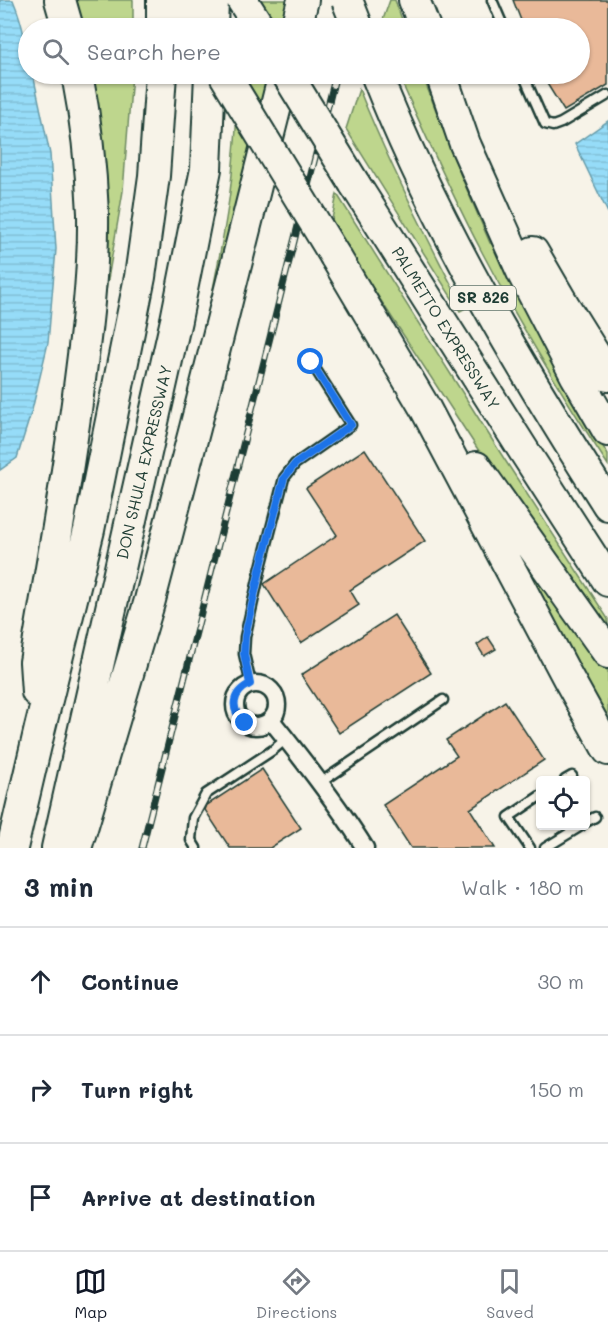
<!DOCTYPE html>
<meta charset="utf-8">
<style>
body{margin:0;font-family:Mali,sans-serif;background:#f6f6f7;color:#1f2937}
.controls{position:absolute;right:18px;bottom:18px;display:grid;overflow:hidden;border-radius:6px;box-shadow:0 2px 4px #0004}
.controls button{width:54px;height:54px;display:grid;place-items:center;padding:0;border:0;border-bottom:2px solid #e0e1e3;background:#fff;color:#1f2937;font:30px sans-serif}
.stop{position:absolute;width:18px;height:18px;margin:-14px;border:4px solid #1a73e8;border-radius:50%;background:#fff}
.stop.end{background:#1a73e8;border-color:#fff;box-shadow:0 2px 6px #0008}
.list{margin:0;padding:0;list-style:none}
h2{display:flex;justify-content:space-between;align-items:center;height:78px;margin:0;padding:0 24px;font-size:26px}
h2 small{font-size:20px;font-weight:400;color:#747a83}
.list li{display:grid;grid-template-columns:39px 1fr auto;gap:18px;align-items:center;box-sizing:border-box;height:108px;padding:0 24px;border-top:2px solid #e0e1e3}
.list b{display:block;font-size:22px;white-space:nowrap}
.list em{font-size:20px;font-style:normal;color:#747a83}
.icon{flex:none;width:33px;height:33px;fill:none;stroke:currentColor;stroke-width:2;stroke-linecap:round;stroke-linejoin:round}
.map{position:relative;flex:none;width:608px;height:848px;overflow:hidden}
.search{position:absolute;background:#fff;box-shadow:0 2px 4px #0004;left:18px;right:18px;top:18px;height:66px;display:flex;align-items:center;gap:15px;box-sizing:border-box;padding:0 21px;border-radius:33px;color:#747a83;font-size:22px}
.sheet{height:402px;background:#fff}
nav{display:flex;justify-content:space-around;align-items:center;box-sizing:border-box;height:84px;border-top:2px solid #e0e1e3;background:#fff;font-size:16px;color:#747a83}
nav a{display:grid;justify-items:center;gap:3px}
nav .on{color:#111827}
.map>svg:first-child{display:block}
</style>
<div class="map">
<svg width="608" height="848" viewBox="0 0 608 848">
<defs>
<pattern id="water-rules" width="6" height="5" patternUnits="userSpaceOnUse" patternTransform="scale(1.5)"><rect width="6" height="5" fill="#96dcf8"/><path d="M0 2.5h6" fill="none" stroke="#81bed5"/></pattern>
</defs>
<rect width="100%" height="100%" fill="#f7f3e8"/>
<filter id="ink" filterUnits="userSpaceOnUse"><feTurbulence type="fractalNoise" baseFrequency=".0167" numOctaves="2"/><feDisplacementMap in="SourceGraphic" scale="12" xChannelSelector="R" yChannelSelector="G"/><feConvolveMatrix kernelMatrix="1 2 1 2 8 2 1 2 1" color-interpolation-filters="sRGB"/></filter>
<g filter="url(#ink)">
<!-- grass -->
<path fill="#bed68d" stroke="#6e8a60" stroke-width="1.5" d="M69 0H133V28H76Z
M243 0H294L286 28H242Z
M390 0H395L405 28H380Z
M86 74H132L123 191 106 291 102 306Z
M240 74H274L204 332C214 285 224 239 230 192 235 153 237 113 240 74Z
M398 74H422L461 176 490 243 498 247 586 418 608 455V465C563 396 520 325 482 252 451 194 425 134 398 74Z
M359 89C389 164 426 237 464 309L460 311 346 129Z
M337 194 503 457 608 619V640L491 473 479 451 331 224Z
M521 556 559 605 608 671V722L519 559Z"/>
<!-- water -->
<path fill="url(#water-rules)" stroke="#669caa" stroke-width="1.5" d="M0 0H13C23 24 28 48 28 74H33L50 154 56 249 48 343 32 410 17 458 0 470Z
M608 121V213L575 144Z"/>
<!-- building -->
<path fill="#e9b999" stroke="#1f3d34" stroke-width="1.5" d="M513 0H608V85L564 111 541 74H579V28H524Z
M365 449 425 541 350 590 359 605 301 643 264 584 337 535 306 488Z
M394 615 431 673 339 733 301 675Z
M488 637 496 649 484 656 477 645Z
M505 701 544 760 470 809 495 848H411L383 805 457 756 446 740Z
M262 769 301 828 270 848H230L205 810 207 805Z"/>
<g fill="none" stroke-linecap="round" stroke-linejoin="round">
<!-- service casing -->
<g stroke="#1f3d34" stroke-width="13">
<path id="service" d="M492 0 504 28
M523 74 545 124 553 126 561 123 608 95
M251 684 244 654 245 637 260 571 284 478 295 464 351 425 311 362
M565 780 572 776
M320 783 443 700
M586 822 595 817
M196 848 191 840 193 818 206 794 273 750 286 739
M530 848 509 817 540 796
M545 848 581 826"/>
</g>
<!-- minor casing -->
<g stroke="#1f3d34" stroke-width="21">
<path id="minor" d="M235 705a21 21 0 1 1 42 0a21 21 0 1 1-42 0Z
M271 720C304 761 337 803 365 848"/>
</g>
<!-- motorway casing -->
<g stroke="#1f3d34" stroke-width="34">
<path id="motorway" d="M60 0 68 28
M180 0 197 28
M242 0 260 28
M414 0 425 28
M162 28V0
M212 28 213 0
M296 28 303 0
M376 74C436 226 520 367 608 505
M441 74 465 144 523 274 576 376 608 431
M354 183 524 451 608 581
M533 252 565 307 608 376
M335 256 425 408 568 678 608 750
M476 467 608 653
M37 692 35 662C50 576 65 490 77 403 85 340 94 277 93 213 91 166 86 120 77 74
M12 848 40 728 89 530 140 277 154 176 161 74
M57 848 176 320 206 169 210 74
M74 848 77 845 150 600 195 428 284 74"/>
</g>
<!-- service -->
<use href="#service" stroke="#f7f3e8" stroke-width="8"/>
<!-- minor -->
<use href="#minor" stroke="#f7f3e8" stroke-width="16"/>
<!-- motorway -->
<use href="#motorway" stroke="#f7f3e8" stroke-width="30"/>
<!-- rail casing -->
<g stroke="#1f3d34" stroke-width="7">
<path id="rail" d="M347 28 354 0
M142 848 336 74"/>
</g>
<!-- rail -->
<use href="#rail" stroke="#f7f3e8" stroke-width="4.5" stroke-dasharray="14" stroke-linecap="butt"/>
<!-- motorway-bridge casing -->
<g stroke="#1f3d34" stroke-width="34" stroke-linecap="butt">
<path id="motorway-bridge" d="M347 0 358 28
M224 74 335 256
M287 74 354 183"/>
</g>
<!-- motorway-bridge -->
<use href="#motorway-bridge" stroke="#f7f3e8" stroke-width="30"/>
</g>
</g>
<g fill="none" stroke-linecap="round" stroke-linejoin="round" filter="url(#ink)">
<!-- route -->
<path stroke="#1a73e8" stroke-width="8" d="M245 723C229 709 232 693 250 684L244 654 245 636 260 570 284 478 295 464 351 425 311 362"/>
</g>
<g text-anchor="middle" stroke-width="4.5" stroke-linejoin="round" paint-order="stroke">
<!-- shield labels -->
<rect fill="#f7f3e8" stroke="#60746a" stroke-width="1.5" x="450" y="286" width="66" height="24" rx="4.5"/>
<g font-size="15" font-weight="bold" fill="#1f3d34">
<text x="483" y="303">SR 826</text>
</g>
<!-- street labels -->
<g font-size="16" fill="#1f3d34" stroke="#f7f3e8">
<text transform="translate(446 328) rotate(58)" y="6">PALMETTO EXPRESSWAY</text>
<text transform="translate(144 462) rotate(-77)" y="6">DON SHULA EXPRESSWAY</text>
</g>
</g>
</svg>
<div class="controls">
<button><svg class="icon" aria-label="locate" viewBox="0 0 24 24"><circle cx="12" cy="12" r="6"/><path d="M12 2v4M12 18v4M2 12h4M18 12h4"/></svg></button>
</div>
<div class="stop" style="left:311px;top:362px"></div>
<div class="stop end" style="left:245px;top:723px"></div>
<div class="search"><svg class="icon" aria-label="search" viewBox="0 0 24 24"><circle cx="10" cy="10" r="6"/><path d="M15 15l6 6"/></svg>Search here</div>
</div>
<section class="sheet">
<h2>3 min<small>Walk · 180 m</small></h2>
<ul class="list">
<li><svg class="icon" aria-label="ahead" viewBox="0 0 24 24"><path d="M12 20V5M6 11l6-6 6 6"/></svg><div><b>Continue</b></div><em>30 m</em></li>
<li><svg class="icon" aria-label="right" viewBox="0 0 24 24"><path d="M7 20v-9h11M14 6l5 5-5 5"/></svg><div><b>Turn right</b></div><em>150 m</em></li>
<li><svg class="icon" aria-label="arrive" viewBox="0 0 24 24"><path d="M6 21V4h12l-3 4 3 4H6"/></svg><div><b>Arrive at destination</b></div></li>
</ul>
</section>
<nav>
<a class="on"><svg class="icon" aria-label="map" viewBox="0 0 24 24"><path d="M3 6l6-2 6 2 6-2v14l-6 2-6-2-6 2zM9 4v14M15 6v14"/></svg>Map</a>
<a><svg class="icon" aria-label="directions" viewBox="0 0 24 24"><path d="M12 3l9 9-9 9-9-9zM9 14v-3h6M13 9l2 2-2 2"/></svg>Directions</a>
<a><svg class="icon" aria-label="saved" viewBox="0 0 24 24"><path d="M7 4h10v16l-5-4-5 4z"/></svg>Saved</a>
</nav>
